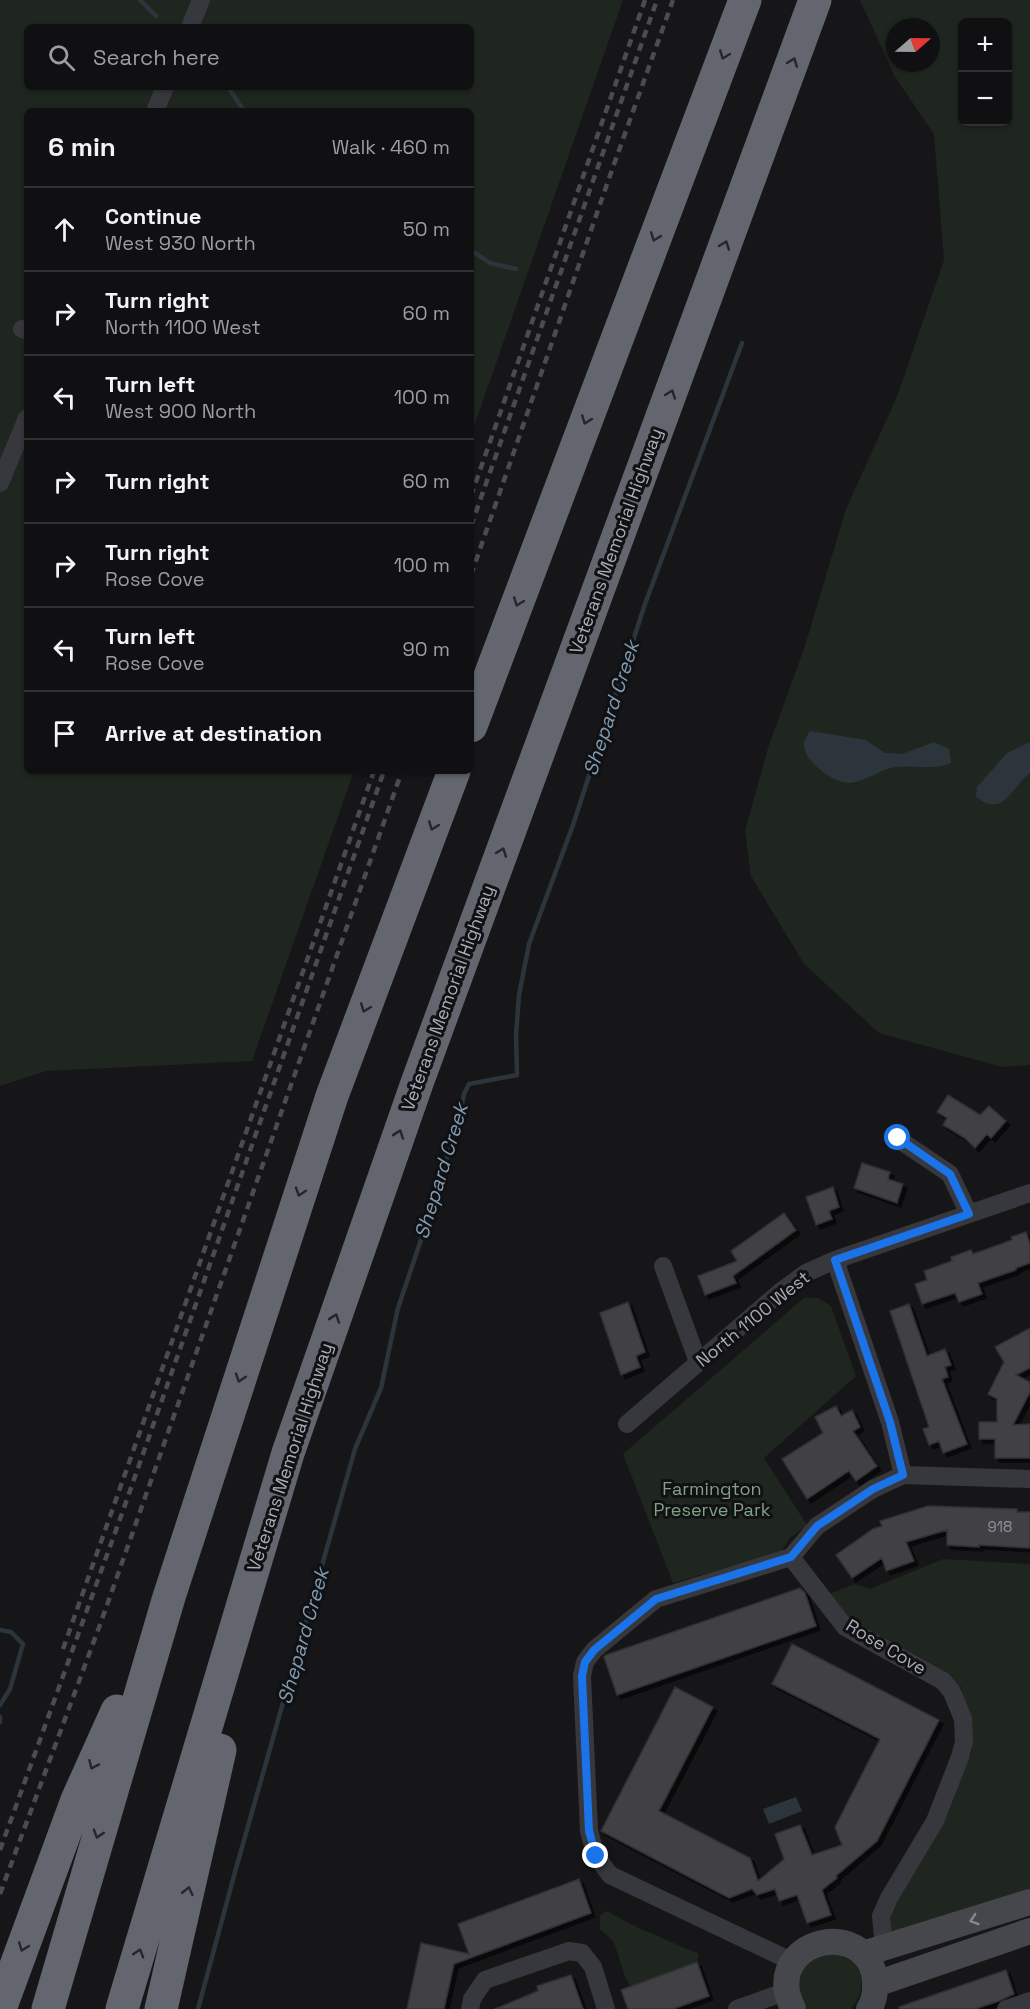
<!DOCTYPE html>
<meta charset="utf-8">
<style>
body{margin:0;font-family:"Space Grotesk",sans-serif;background:#19191b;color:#f1f3f6}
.controls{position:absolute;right:18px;top:18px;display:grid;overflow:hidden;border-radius:9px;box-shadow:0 2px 4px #0004}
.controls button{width:54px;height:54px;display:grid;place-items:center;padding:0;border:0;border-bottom:2px solid #303032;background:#101012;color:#f1f3f6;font:30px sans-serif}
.compass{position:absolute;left:886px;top:18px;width:54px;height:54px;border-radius:50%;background:#101012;box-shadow:0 2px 4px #0004;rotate:70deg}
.stop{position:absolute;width:18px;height:18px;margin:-14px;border:4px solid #1a73e8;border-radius:50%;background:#fff}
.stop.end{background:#1a73e8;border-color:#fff;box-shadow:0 2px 6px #0008}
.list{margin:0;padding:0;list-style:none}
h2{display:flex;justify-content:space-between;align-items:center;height:78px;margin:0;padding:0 24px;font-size:26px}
h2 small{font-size:20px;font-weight:400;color:#9c9d9f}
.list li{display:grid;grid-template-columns:39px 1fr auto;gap:18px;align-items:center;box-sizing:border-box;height:84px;padding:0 24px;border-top:2px solid #303032}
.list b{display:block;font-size:22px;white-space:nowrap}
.list p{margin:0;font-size:20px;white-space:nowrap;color:#9c9d9f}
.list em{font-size:20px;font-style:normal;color:#9c9d9f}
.icon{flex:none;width:33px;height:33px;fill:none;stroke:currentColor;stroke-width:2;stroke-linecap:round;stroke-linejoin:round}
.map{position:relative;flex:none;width:1030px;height:2009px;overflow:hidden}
.search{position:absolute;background:#101012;box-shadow:0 2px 4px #0004;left:24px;top:24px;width:450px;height:66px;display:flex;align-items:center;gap:15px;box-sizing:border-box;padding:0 21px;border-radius:9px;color:#9c9d9f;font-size:22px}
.panel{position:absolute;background:#101012;box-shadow:0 2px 4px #0004;left:24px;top:108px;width:450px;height:666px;border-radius:9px}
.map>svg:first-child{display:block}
</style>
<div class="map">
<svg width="1030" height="2009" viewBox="0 0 1030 2009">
<defs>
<filter id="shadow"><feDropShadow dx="4" dy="4" stdDeviation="0" flood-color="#0009"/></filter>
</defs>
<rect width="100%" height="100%" fill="#161618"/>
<!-- green -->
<path fill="#1e261f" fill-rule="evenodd" d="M0 0H623L471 435V111H27V771H354L252 1061 46 1071 0 1086ZM27 27H471V87H27Z
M860 0H1030V1065L1002 1067 879 1033 804 964 751 876 745 831 768 748 804 649 846 509 898 394 944 260 934 134 895 77ZM962 22H1008V122H962ZM895 27H931V63H895Z
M804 1298H818L831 1306 856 1376 764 1458 807 1525 789 1539 781 1552 673 1583 623 1454Z
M943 1559 1030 1564V1891L889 1941 887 1922 972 1751 961 1687 842 1614 829 1594 855 1584 870 1589Z
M606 1911 641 1929 699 1954 697 1962 630 1986 624 1974 614 1942 600 1929V1915Z
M827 1952C833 1953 841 1954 846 1957 866 1968 865 1994 851 2009H807L798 1995 799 1970 804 1963Z"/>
<!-- water -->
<path fill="#2c353c" d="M810 731 866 740 885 753 902 754 934 742 949 749 951 763C929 771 918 765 896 767 879 769 866 782 849 783 834 784 802 760 804 743 805 739 808 734 810 731Z
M1030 742V773C1009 789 1005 818 976 797L977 787 1007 753Z
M796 1797 802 1811 769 1824 763 1809Z"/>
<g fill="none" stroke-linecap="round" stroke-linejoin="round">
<!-- stream -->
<path stroke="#2c353c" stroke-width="4.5" d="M140 0 156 16
M228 87 244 111
M471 250 490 263 516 269
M0 1705 10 1689 23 1644 11 1632 0 1630
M0 1717V1722
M198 2009 235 1872 355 1449 381 1388 398 1308 426 1225 459 1119 464 1094 469 1084 517 1075 516 1035 519 995 529 944 573 825 645 604 742 343"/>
</g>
<!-- building -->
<path fill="#404145" stroke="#303034" stroke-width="1.5" filter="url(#shadow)" d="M948 1095 980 1115 989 1106 1006 1121 991 1138 987 1134 975 1148 965 1138 943 1125 947 1118 937 1112Z
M862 1163 890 1172 888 1179 903 1184 897 1203 854 1188Z
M833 1187 839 1207 829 1211 832 1219 816 1225 806 1197Z
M784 1213 796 1230 733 1276 736 1283 705 1295 698 1276 737 1261 731 1251Z
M1026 1232 1030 1244V1263L1016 1268V1270L978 1283 982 1294 959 1302 955 1293 922 1304 915 1284 927 1280 924 1271 952 1261 951 1257 971 1250 973 1254 1012 1240 1011 1237Z
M628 1302 645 1352 636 1356 640 1367 621 1375 600 1313Z
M909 1304 927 1356 945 1349 951 1365 945 1367 948 1377 942 1379 967 1444 943 1453 939 1441 929 1445 923 1429 929 1427 890 1311Z
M1030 1328V1368L1016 1375 1030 1382V1392L1013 1425 1030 1424V1458H995V1439H979V1422H997V1399L988 1394 1004 1362 995 1347Z
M836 1406 841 1416 852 1410 860 1427 853 1431 877 1466 856 1481 849 1471 807 1499 782 1459 823 1433 815 1417Z
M928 1506 1017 1509V1512H1030V1548L979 1545V1547L947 1545V1530L906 1542 914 1561 886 1571 882 1558 852 1578 836 1555 873 1529 882 1526 880 1521Z
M800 1588 805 1593 816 1626 617 1695 604 1657 606 1655Z
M792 1644 939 1720 877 1841 836 1876 837 1878 822 1890 831 1915 807 1923 797 1895 779 1901 775 1889 757 1895 752 1889 729 1898 601 1831 675 1687 713 1707 659 1811 750 1858 758 1881 784 1859 775 1834 800 1825 812 1855 842 1845 835 1827 880 1739 772 1684Z
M579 1879 591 1913 454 1964 444 2009H407L421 1943 469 1954 458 1924Z
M697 1962 709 1996 673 2009H628L621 1990Z
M1006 1970 1014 1994 999 2001 975 2009H900L899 2007Z
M571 1975 583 2009H495L538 1991 537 1986Z"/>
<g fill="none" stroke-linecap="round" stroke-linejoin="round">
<!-- street -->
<path stroke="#37383d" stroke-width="18" d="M190 27 201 0
M155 111 165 87
M22 329 27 331
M0 483 27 418
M898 1139 950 1174 969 1214
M835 1260 890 1422 903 1475
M663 1266 698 1362
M627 1424 780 1292 806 1273 835 1260 1030 1193
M791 1557 656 1599 594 1650 585 1662 582 1676 589 1831 596 1856 610 1875 793 1962
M791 1557 845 1627 943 1681 952 1692 963 1719 964 1742 960 1757 935 1821 889 1898 881 1916 884 1949
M791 1557 817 1526 873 1489 903 1475 1030 1479
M470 2009 472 1999 485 1980 569 1951 582 1953 593 1967 606 2009
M737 2009 787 1991
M1006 2009 1030 2001"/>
<!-- secondary -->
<path stroke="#45474d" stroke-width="26" d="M863 1954 1030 1902
M876 1984 1030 1931
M793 2009C791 2004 788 1997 787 1992 778 1938 862 1921 874 1974 876 1986 876 1998 869 2009"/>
<!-- highway -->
<path stroke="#63666e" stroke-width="33" d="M471 726 745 0
M0 2009 77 1800 117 1711
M48 2009 169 1597 332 1096 454 771
M122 2009 288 1453 417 1083 815 0
M161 2009 220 1750"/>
<!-- rail -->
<path stroke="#4a4c52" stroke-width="4.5" stroke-dasharray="8 6" stroke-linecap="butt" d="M471 496 645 0
M471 526 657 0
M471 575 613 167 673 0
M63 1649 374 771
M0 1850 120 1519 384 771
M0 1894 101 1622 402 771"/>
</g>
<!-- one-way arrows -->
<defs><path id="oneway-chevron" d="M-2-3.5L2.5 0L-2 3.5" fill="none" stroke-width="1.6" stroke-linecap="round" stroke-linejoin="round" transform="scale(1.5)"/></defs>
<g stroke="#26262a">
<use href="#oneway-chevron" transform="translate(724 55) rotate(111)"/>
<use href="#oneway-chevron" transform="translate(793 62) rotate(-70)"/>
<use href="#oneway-chevron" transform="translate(655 237) rotate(111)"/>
<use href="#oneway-chevron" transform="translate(725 245) rotate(-70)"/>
<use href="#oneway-chevron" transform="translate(671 394) rotate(-70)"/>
<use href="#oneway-chevron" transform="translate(586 420) rotate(111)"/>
<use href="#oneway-chevron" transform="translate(518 602) rotate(111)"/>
<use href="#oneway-chevron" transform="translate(433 826) rotate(111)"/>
<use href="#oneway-chevron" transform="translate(502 852) rotate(-70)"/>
<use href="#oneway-chevron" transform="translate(365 1008) rotate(111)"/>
<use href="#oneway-chevron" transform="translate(399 1134) rotate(-71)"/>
<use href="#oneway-chevron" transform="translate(300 1192) rotate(108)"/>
<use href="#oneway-chevron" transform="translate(335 1318) rotate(-71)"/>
<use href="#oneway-chevron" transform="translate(240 1378) rotate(108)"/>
<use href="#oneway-chevron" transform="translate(93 1765) rotate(114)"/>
<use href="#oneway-chevron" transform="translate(98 1834) rotate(107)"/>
<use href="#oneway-chevron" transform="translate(188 1891) rotate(-77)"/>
<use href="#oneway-chevron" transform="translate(23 1947) rotate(110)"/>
<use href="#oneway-chevron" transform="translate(139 1953) rotate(-73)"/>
</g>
<use stroke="#858993" href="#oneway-chevron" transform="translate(974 1920) rotate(162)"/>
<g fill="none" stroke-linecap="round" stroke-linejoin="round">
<!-- route -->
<path stroke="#1a73e8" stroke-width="8" d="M596 1856 589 1831 582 1676 585 1662 594 1650 656 1599 791 1557 817 1526 873 1489 903 1475 890 1422 835 1260 969 1214 950 1174 898 1138"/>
</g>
<g text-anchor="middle" stroke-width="6" stroke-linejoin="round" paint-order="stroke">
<!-- number labels -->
<g font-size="15" fill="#8e929b">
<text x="1000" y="1532">918</text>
</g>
<!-- street labels -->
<g font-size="18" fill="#a8adb8" stroke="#111113">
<text transform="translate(616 541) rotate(-70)" y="6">Veterans Memorial Highway</text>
<text transform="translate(448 998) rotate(-70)" y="6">Veterans Memorial Highway</text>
<text transform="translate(753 1319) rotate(-39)" y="6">North 1100 West</text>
<text transform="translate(290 1457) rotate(-72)" y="6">Veterans Memorial Highway</text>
<text transform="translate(886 1647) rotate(31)" y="6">Rose Cove</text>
</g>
<!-- park labels -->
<g font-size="18" fill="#7fa381" stroke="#111113">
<text x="712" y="1495">Farmington<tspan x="712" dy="21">Preserve Park</tspan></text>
</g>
<!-- water labels -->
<g font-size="20" font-style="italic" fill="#7f9bb3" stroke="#111113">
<text transform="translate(611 708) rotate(-72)" y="7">Shepard Creek</text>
<text transform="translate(441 1171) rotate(-73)" y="7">Shepard Creek</text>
<text transform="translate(303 1636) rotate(-74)" y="7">Shepard Creek</text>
</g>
</g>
</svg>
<div class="controls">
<button>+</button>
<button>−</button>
</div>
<svg class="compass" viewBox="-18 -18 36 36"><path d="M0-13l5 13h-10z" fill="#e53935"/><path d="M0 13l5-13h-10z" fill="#9c9d9f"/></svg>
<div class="stop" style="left:898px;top:1138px"></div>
<div class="stop end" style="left:596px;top:1856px"></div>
<div class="search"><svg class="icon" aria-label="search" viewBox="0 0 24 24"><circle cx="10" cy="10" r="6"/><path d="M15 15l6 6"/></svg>Search here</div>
<section class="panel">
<h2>6 min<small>Walk · 460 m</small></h2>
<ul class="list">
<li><svg class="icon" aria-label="ahead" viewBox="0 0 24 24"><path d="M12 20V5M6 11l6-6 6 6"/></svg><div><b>Continue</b><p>West 930 North</p></div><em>50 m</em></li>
<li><svg class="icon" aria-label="right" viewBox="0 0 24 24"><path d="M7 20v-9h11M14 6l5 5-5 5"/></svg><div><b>Turn right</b><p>North 1100 West</p></div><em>60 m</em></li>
<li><svg class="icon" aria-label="left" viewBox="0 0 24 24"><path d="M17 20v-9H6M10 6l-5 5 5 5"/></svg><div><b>Turn left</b><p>West 900 North</p></div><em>100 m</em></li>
<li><svg class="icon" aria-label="right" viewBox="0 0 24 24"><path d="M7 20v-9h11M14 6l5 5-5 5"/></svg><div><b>Turn right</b></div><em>60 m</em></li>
<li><svg class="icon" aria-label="right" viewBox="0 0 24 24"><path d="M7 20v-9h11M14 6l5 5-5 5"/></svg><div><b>Turn right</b><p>Rose Cove</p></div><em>100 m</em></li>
<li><svg class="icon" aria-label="left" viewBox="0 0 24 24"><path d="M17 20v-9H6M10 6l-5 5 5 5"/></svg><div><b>Turn left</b><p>Rose Cove</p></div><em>90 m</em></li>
<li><svg class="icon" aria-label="arrive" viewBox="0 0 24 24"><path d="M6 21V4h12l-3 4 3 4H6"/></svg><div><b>Arrive at destination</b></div></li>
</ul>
</section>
</div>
